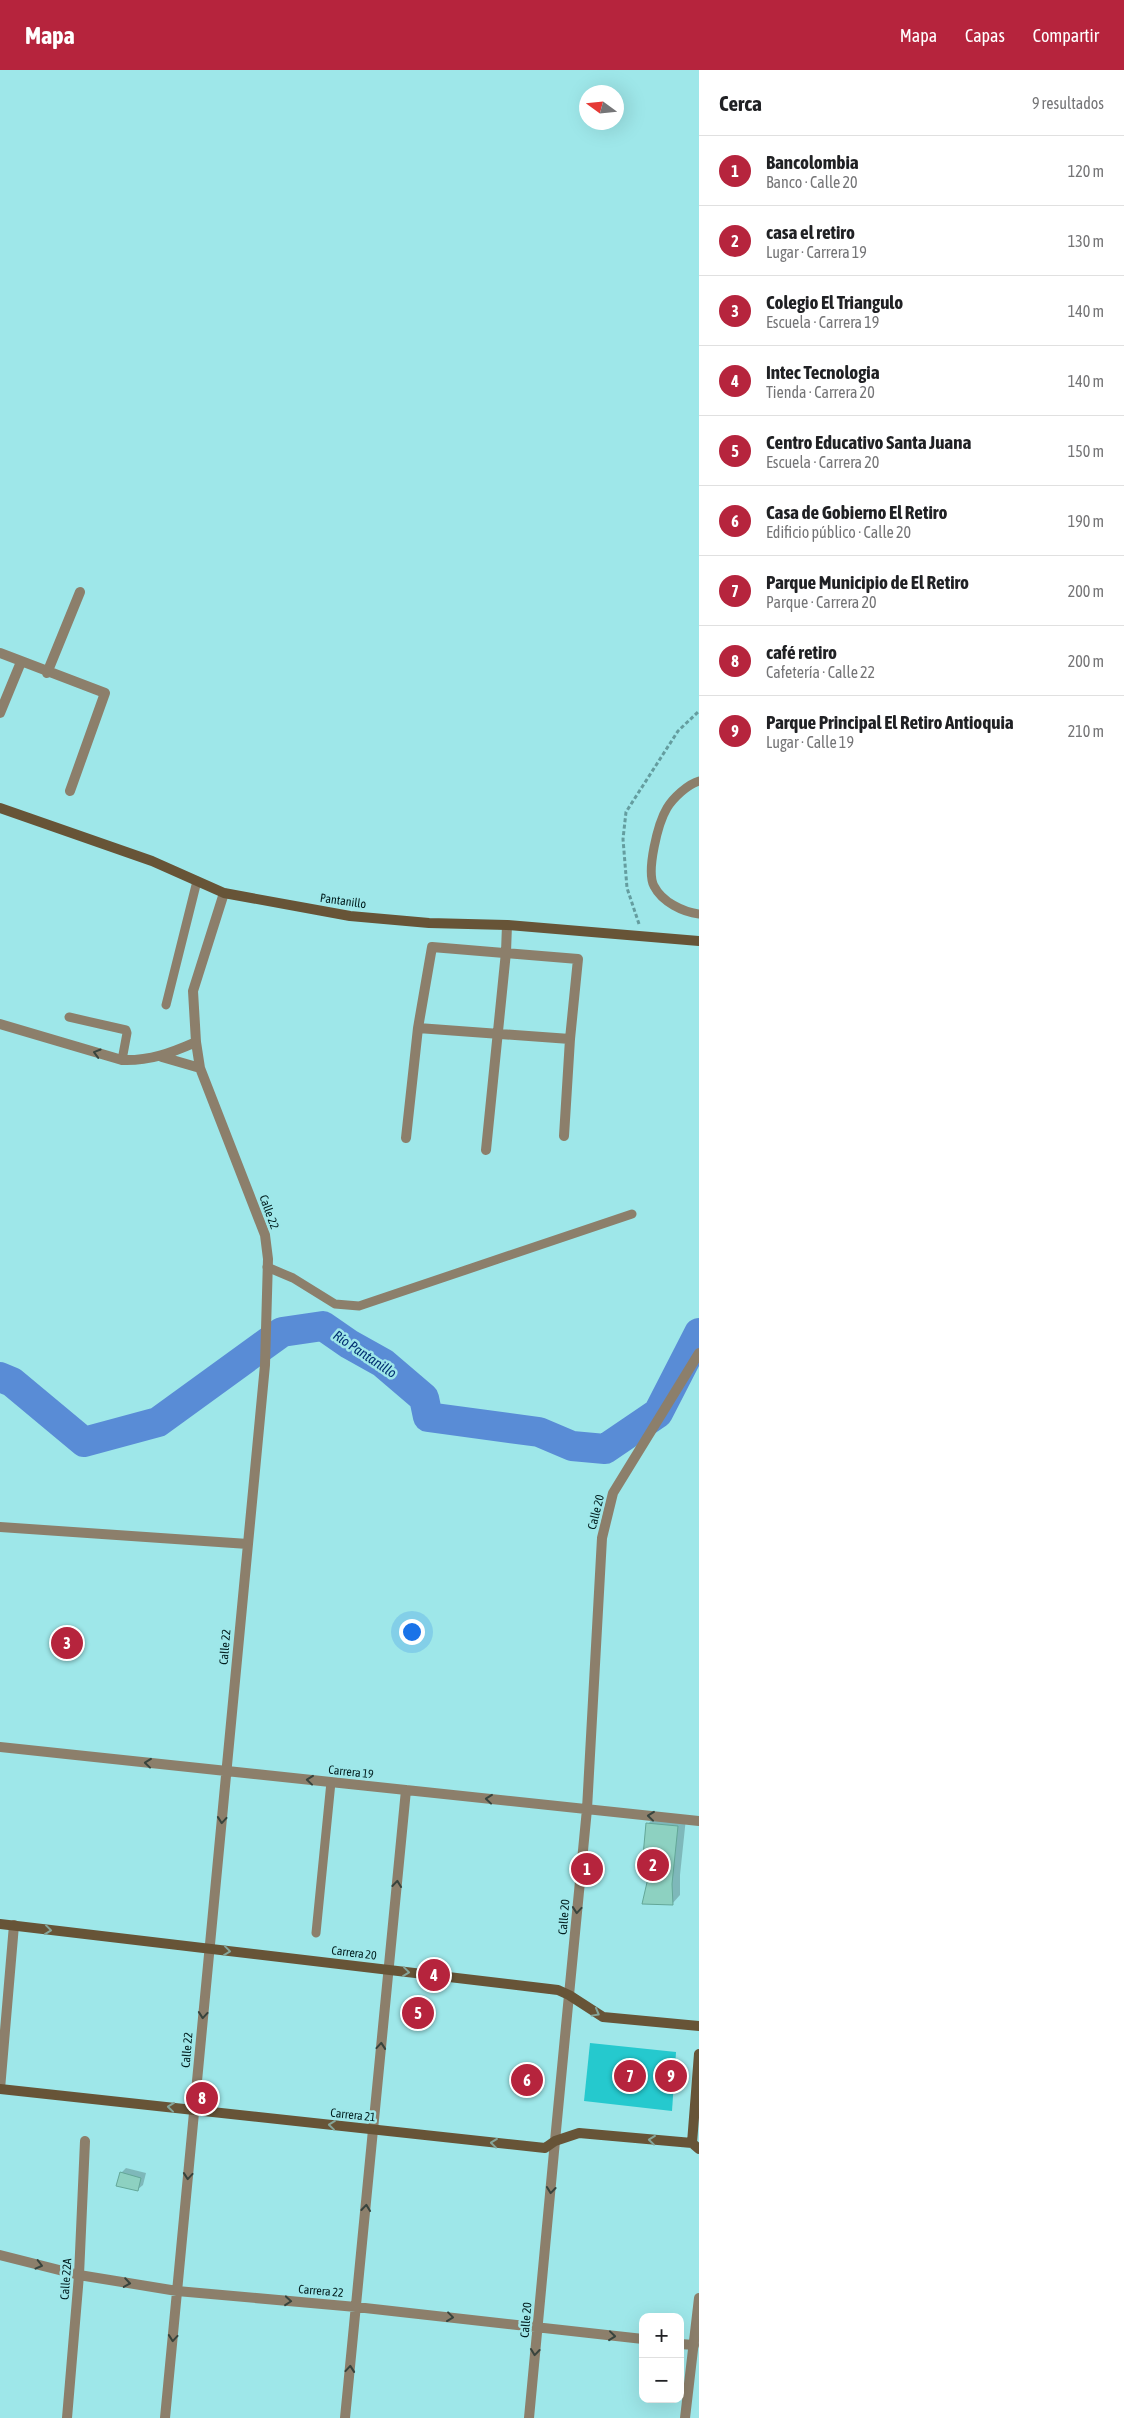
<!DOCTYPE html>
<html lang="es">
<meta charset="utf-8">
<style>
body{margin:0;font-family:"Asap Condensed",sans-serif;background:#f2f2f2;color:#202124}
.controls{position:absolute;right:15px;bottom:15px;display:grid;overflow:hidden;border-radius:10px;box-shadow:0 5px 20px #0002}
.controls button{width:45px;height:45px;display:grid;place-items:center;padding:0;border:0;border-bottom:1px solid #e0e0e0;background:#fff;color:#202124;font:25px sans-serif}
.compass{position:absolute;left:579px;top:15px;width:45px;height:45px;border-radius:50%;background:#fff;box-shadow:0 5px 20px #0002;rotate:285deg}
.you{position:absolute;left:411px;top:1561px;width:18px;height:18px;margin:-12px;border:4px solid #fff;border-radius:50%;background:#1a73e8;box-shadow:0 0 0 8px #1a73e833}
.badge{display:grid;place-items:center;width:32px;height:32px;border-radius:50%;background:#b6243d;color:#fff;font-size:16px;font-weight:700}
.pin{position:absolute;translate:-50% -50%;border:2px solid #fff;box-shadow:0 1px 5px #0006}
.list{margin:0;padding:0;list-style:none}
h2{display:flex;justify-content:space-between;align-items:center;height:65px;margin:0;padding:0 20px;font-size:21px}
h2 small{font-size:16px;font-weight:400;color:#757577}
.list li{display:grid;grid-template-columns:32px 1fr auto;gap:15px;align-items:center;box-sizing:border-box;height:70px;padding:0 20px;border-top:1px solid #e0e0e0}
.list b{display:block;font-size:19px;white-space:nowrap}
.list p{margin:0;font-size:16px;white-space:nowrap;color:#757577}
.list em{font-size:16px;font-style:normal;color:#757577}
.map{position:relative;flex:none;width:699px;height:2348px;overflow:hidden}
header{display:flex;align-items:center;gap:30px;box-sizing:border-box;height:70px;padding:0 25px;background:#b6243d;color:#fff}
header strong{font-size:24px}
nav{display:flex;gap:28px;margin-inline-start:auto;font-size:18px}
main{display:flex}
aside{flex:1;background:#fff}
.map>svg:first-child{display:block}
</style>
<header>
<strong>Mapa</strong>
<nav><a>Mapa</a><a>Capas</a><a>Compartir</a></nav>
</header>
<main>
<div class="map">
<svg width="699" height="2348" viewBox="0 0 699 2348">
<rect width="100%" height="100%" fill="#9ee7e9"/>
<!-- green -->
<path fill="#25c9ce" d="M590 1973 676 1982 672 2041 584 2031Z"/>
<!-- shadow -->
<path fill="#0003" d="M656 1745 686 1748 680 1805V1825L672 1834 649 1807 648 1754Z
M126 2098 146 2103 143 2115 137 2120 121 2103Z"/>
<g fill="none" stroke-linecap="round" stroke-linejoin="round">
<!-- river -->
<path stroke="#598cd6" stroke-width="30" d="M0 1307 12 1312 84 1372 158 1352 282 1262 323 1256 349 1274 383 1293 424 1328 428 1347 539 1362 572 1376 605 1379 658 1343 699 1263"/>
</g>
<!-- building -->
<path fill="#8dd1c1" stroke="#63a798" d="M646 1753 678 1756 672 1814 673 1835 642 1834 648 1808 645 1807 648 1786H643Z
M120 2102 141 2108 138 2121 116 2116Z"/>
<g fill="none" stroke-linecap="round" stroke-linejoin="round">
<!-- path -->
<path stroke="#649d9f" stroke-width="3" stroke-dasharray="4 2.5" stroke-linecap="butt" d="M639 854 627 818 623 769 626 742 678 661 699 641"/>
<!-- service -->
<path stroke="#8c7f6b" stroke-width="9" d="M699 711C688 714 673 728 667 738 658 753 646 801 654 816 662 832 683 842 699 844
M166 935 197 811
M69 947 126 960 127 963 122 990
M267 1197 293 1208 335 1234 359 1236 632 1144
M316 1863 331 1712"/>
<!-- pedestrian -->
<path stroke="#8c7f6b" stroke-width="10" d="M555 2071 569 1925"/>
<!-- minor -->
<path stroke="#8c7f6b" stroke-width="10" d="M0 583 105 623 70 721
M47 603 80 522
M0 643 21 592
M0 954 122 990C150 991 171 983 196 972
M418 958 570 969
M162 987 200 998
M406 1068 418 958 432 877 578 889 570 969 564 1066
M486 1080 506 882 507 855
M0 1457 248 1474
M0 1677 699 1751
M569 1925 587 1739 602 1468 613 1423 699 1283
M0 2019 14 1855
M0 2185 79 2205 177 2221 356 2237 643 2269
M680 2274 694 2275
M67 2348 79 2205 85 2071
M165 2348 265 1295 268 1189 265 1165 200 998 196 972 193 921 224 823
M345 2348 406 1720
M529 2348 555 2071"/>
<!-- tertiary -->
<path stroke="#8c7f6b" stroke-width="10" d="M685 2348 699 2228"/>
<!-- secondary -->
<path stroke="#675437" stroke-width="10" d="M0 738 152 791 224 823 350 846 429 853 507 855 699 871
M0 1854 558 1920 569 1925 603 1947 699 1956
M0 2019 545 2078 555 2071 579 2063 692 2073 699 2079
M692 2073 699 1984"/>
</g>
<!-- one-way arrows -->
<defs><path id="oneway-chevron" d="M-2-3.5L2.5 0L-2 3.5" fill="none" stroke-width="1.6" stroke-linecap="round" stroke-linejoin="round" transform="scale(1.25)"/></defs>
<g stroke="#38443d">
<use href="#oneway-chevron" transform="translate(97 983) rotate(-164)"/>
<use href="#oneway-chevron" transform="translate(148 1693) rotate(-174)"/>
<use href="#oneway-chevron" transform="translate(310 1710) rotate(-174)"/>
<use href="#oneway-chevron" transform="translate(489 1729) rotate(-174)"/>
<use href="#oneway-chevron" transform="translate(651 1746) rotate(-174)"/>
<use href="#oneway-chevron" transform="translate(222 1750) rotate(95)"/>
<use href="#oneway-chevron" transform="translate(397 1814) rotate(-84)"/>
<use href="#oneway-chevron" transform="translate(577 1840) rotate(95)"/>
<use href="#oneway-chevron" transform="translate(203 1945) rotate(95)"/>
<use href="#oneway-chevron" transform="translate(381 1976) rotate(-85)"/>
<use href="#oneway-chevron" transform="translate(188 2106) rotate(95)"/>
<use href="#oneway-chevron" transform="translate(551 2120) rotate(96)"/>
<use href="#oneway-chevron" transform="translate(366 2138) rotate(-84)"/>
<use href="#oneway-chevron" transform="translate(39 2195) rotate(14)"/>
<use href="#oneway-chevron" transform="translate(127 2213) rotate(9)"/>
<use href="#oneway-chevron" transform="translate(288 2231) rotate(5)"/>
<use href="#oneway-chevron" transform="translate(450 2247) rotate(7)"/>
<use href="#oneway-chevron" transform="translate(612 2266) rotate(6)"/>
<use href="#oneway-chevron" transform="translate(173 2268) rotate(95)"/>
<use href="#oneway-chevron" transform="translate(535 2282) rotate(96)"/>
<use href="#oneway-chevron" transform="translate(350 2299) rotate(-85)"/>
</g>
<g stroke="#85a599">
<use href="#oneway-chevron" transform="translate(48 1860) rotate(7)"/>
<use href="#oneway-chevron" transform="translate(227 1881) rotate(7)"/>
<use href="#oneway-chevron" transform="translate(406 1902) rotate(7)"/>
<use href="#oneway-chevron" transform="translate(596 1943) rotate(29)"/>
<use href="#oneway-chevron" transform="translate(171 2037) rotate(-174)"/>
<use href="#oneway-chevron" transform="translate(332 2055) rotate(-174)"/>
<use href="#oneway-chevron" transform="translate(652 2070) rotate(-174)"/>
<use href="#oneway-chevron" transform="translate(494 2073) rotate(-174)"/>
</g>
<g text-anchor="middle" stroke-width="5" stroke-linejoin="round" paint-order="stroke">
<!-- street labels -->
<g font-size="12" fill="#001d1e" stroke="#9ee7e9">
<text transform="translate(343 831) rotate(8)" y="4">Pantanillo</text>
<text transform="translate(269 1142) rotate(70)" y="4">Calle 22</text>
<text transform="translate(596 1442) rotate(-76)" y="4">Calle 20</text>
<text transform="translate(225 1577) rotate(-85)" y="4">Calle 22</text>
<text transform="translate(351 1702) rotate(6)" y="4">Carrera 19</text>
<text transform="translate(564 1847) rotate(-85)" y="4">Calle 20</text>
<text transform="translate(354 1883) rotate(7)" y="4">Carrera 20</text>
<text transform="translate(187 1980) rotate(-85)" y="4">Calle 22</text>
<text transform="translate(353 2045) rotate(6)" y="4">Carrera 21</text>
<text transform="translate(66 2209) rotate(-86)" y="4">Calle 22A</text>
<text transform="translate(321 2221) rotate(5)" y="4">Carrera 22</text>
<text transform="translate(526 2250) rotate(-85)" y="4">Calle 20</text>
</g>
<!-- water labels -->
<g font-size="14" font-style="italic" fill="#002f71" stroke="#9ee7e9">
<text transform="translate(365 1284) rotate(34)" y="5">Río Pantanillo</text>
</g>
</g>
</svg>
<div class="controls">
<button>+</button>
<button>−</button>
</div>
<svg class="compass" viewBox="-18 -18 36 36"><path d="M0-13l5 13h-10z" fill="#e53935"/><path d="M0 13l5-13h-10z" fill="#757577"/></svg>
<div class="you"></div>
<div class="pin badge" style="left:587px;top:1799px">1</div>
<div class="pin badge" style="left:653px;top:1795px">2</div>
<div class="pin badge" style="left:67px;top:1573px">3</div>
<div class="pin badge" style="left:434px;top:1905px">4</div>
<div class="pin badge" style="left:418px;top:1943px">5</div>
<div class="pin badge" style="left:527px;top:2010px">6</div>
<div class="pin badge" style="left:630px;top:2006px">7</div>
<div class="pin badge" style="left:202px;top:2028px">8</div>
<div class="pin badge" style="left:671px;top:2006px">9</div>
</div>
<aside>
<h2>Cerca<small>9 resultados</small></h2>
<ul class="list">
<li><span class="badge">1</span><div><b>Bancolombia</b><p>Banco · Calle 20</p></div><em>120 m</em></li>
<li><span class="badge">2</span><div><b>casa el retiro</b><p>Lugar · Carrera 19</p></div><em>130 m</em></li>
<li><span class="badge">3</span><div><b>Colegio El Triangulo</b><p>Escuela · Carrera 19</p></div><em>140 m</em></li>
<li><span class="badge">4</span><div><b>Intec Tecnologia</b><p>Tienda · Carrera 20</p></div><em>140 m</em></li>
<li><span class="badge">5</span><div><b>Centro Educativo Santa Juana</b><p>Escuela · Carrera 20</p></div><em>150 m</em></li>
<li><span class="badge">6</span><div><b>Casa de Gobierno El Retiro</b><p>Edificio público · Calle 20</p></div><em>190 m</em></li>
<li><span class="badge">7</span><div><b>Parque Municipio de El Retiro</b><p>Parque · Carrera 20</p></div><em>200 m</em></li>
<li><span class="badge">8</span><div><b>café retiro</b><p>Cafetería · Calle 22</p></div><em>200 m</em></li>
<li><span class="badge">9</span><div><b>Parque Principal El Retiro Antioquia</b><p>Lugar · Calle 19</p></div><em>210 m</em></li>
</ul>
</aside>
</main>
